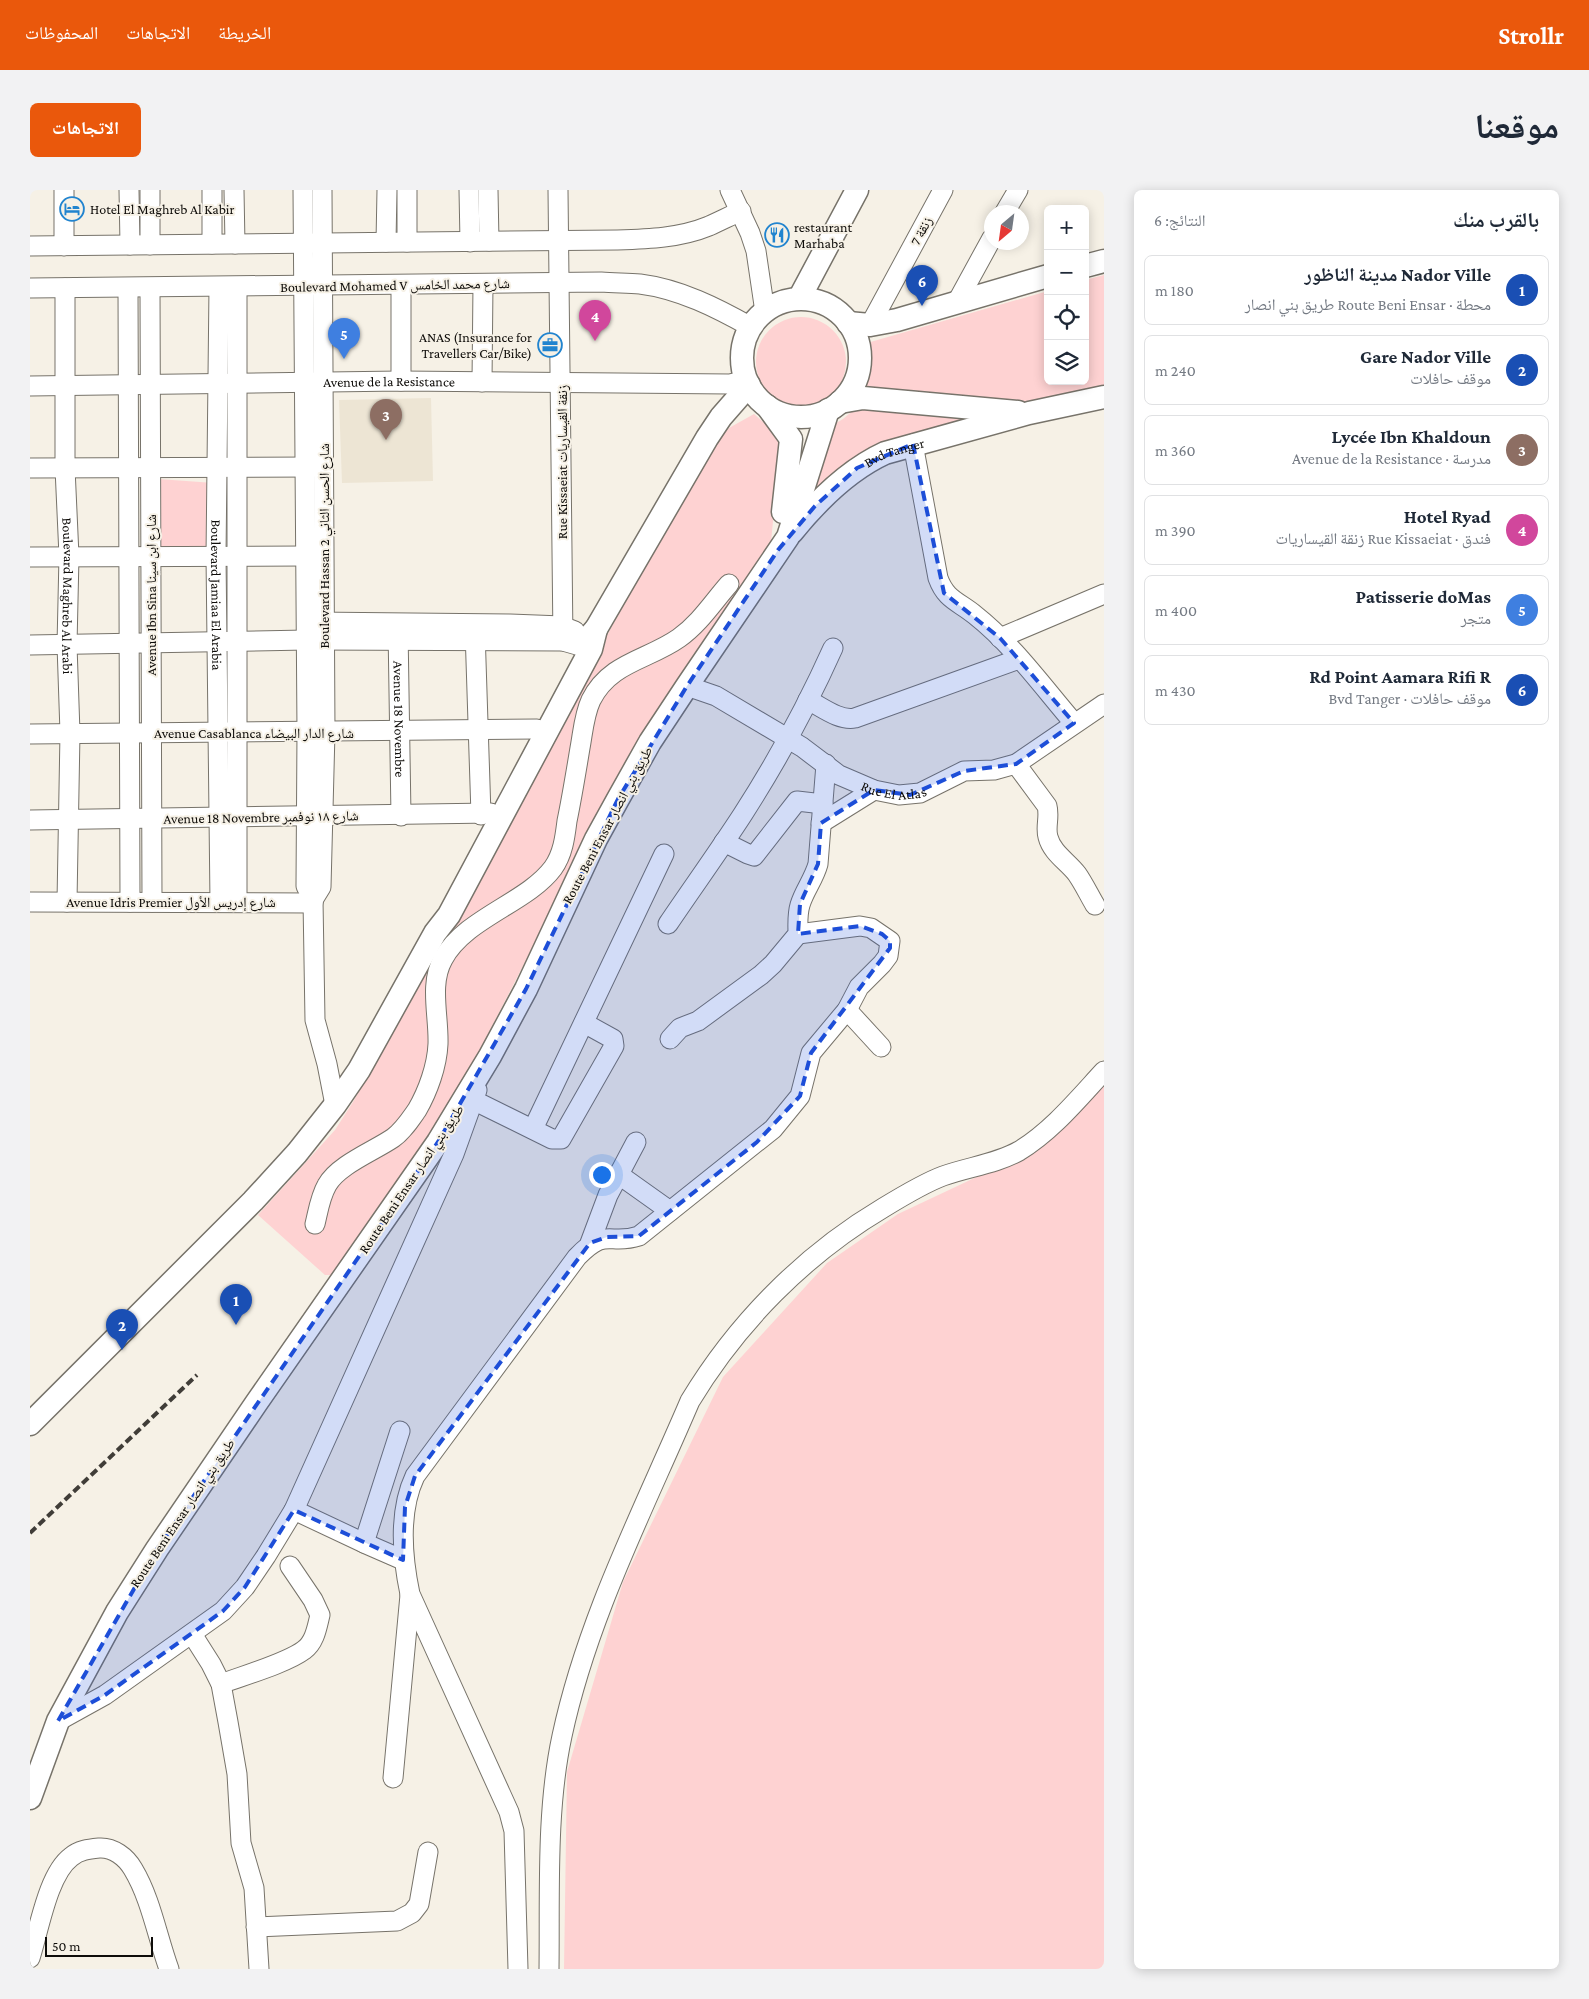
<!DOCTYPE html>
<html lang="ar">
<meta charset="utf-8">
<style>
body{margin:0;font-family:"Crimson Pro","Noto Naskh Arabic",serif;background:#f2f2f3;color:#1f2937;direction:rtl}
.controls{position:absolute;right:15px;top:15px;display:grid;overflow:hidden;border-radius:8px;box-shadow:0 2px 12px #0003}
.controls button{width:45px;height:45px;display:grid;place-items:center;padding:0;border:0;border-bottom:1px solid #e0e1e3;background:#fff;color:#1f2937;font:25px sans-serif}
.compass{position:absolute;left:954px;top:15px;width:45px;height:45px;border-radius:50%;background:#fff;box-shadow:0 2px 12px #0003;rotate:209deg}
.scale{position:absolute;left:15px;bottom:12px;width:108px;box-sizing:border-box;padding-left:5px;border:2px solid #0e0c09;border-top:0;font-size:14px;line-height:18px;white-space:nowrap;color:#0e0c09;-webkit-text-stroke:4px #f6f1e6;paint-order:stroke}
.you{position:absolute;left:571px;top:984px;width:18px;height:18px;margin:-12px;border:4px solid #fff;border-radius:50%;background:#1a73e8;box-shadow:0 0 0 8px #1a73e833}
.badge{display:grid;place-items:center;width:32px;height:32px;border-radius:50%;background:#ea580c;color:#fff;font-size:16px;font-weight:700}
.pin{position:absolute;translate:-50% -41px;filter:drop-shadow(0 1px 2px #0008)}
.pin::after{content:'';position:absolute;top:26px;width:18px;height:15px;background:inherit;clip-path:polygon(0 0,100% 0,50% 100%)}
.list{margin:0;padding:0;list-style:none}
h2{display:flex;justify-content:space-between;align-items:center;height:65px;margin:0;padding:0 20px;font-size:21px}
h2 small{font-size:16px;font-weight:400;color:#747a83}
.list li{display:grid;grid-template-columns:32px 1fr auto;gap:15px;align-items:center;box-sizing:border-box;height:70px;margin:0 10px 10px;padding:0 10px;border:1px solid #e0e1e3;border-radius:8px}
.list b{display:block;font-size:19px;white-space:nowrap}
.list p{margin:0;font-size:16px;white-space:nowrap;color:#747a83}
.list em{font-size:16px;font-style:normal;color:#747a83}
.icon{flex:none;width:28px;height:28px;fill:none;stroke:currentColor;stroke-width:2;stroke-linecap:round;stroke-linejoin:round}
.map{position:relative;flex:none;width:1074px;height:1779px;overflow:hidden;direction:ltr;border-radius:8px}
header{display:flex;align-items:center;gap:30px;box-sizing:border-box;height:70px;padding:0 25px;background:#ea580c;color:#fff}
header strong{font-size:24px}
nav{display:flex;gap:28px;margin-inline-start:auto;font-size:18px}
.intro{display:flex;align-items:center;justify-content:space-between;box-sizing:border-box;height:120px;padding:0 30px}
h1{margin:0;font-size:35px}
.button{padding:12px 22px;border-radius:8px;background:#ea580c;color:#fff;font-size:18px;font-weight:700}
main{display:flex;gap:30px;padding:0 30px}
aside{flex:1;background:#fff;border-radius:8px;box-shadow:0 2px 12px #0003}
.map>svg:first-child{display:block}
</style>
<header>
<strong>Strollr</strong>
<nav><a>الخريطة</a><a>الاتجاهات</a><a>المحفوظات</a></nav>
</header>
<div class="intro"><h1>موقعنا</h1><a class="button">الاتجاهات</a></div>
<main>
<aside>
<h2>بالقرب منك<small>النتائج: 6</small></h2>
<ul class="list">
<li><span class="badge" style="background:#1a4fb4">1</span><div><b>Nador Ville مدينة الناظور</b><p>محطة · Route Beni Ensar طريق بني انصار</p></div><em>180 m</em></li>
<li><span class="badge" style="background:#1a4fb4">2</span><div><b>Gare Nador Ville</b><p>موقف حافلات</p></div><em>240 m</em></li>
<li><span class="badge" style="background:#8d6e63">3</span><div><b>Lycée Ibn Khaldoun</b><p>مدرسة · Avenue de la Resistance</p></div><em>360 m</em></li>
<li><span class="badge" style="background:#d1479c">4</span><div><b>Hotel Ryad</b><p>فندق · Rue Kissaeiat زنقة القيساريات</p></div><em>390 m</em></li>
<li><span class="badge" style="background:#3f7fe0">5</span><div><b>Patisserie doMas</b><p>متجر</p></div><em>400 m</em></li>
<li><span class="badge" style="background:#1a4fb4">6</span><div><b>Rd Point Aamara Rifi R</b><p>موقف حافلات · Bvd Tanger</p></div><em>430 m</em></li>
</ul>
</aside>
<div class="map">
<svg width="1074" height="1779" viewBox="0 0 1074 1779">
<rect width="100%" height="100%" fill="#f6f1e6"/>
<!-- built -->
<path fill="#ede5d4" d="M401 208 403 291 312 293 309 210Z"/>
<!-- green -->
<path fill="#fed2d2" d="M1074 85V196L999 214 834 200 839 164 837 153 1018 101V191H1055V90Z
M726 172a45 45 0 1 1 90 0a45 45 0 1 1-90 0Z
M826 218 929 226 934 233C885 244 844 250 804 282 793 290 784 303 775 313L801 236 813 229Z
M724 224 746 243 750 259 741 352 734 371 541 682 431 897 408 938 307 1085H295L228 1025 305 940 323 912 655 302 679 260 699 238Z
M128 289 184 293 185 362H124Z
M1074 887V1779H534L537 1582 593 1392 693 1187 797 1073 868 1024 1010 957Z"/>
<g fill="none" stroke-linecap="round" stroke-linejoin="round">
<!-- minor casing -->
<g stroke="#77736a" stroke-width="21">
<g id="minor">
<path d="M99 0 100 55"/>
<path d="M204 0 205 54"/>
<path d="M273 0 277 542 276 696 283 710 285 830 297 874 305 915"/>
<path d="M377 0V52"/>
<path d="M439 0 440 52"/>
<path d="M458 0 459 51"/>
<path d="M528 0 533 451"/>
<path d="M700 0 720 43 726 61 735 122"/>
<path d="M975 22 988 0"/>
<path d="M356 52 357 0"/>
<path d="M182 54V0"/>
<path d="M120 55V0"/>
<path d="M0 56 587 50C618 49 650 48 679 36 690 31 700 26 711 21"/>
<path d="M34 56V0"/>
<path id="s1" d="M189 97 186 366 190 712"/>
<path d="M207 97V712"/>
<path d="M0 98 571 92C584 93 597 93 610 94 650 99 687 118 721 137"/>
<path id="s2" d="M35 98V278L39 366 37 455 40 543 37 712"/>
<path d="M98 98 100 712"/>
<path d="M120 98 122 712"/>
<path d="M927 112 962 48"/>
<path d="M840 135 913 0"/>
<path d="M371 191V95"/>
<path d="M452 192 453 94"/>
<path id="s3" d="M0 196 371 191 700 194 717 190"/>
<path d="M883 254 908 388C916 410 928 411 945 425 983 455 1013 497 1044 533"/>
<path d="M0 278 286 277"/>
<path d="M0 367 276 366"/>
<path d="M283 432 480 434 532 436 545 441"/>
<path id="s4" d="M368 439 371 626"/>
<path d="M445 440 451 625"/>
<path d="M970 448 1074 404"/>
<path d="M0 455 277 450 533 451 561 459"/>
<path id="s5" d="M657 496 686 506 772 557 809 585 844 600 869 605 890 603 934 581 964 580 986 574 1074 514"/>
<path d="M778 510C792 517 809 531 825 528L989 469"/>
<path d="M0 544 507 539"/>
<path d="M986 574 1017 616C1020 627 1015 637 1018 647 1022 663 1038 672 1047 684 1054 694 1059 705 1065 715"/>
<path d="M0 630 461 623"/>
<path d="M791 633 844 600"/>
<path d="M694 652 718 664 724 666 767 611 793 614"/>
<path d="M283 710 291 697 295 542 292 0"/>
<path d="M0 712 283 713"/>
<path d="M638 734C663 697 689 661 713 624 747 571 777 516 803 458"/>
<path d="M817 820 851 857"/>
<path d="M640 849 650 838 668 831 731 785 743 774 768 744C768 735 767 725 770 715 774 701 784 689 788 674L796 574"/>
<path d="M443 910 522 949H531L584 856 583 849 554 833"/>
<path d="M503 939 634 664"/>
<path d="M588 984 640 1021"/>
<path d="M285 1034C288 1022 290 1007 297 995 308 975 344 961 363 948 373 941 380 930 387 920 398 901 407 876 408 854 409 826 399 794 413 769 435 728 497 713 523 678 533 664 535 647 537 631 542 607 546 582 550 558 553 542 554 525 561 510 580 472 618 470 649 448 670 433 683 412 699 394"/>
<path d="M560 1053 578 1005 606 952"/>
<path d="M264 1320 334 1353 373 1370"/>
<path d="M334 1353 370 1241"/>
<path d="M162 1444 181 1474 191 1494 198 1532 207 1584 211 1653 224 1698 229 1779"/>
<path d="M191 1494C212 1486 257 1473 274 1460 285 1452 287 1437 290 1425L283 1410 260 1376"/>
<path d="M28 1531 75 1505 193 1421 215 1397 236 1366 264 1320 424 964 447 900"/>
<path d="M363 1588 380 1405"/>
<path d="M226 1737 367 1731 382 1723 389 1714 398 1662"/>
<path d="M0 1768C9 1740 18 1684 41 1667 49 1660 59 1659 69 1658 83 1657 96 1667 103 1679 121 1709 127 1746 139 1779"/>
<path d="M488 1779 484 1641 479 1622 380 1404C372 1366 368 1322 385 1286L547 1067C577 1036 578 1056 609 1046L743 939 770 906 781 863 817 820 829 797 852 774 858 766 860 751 841 738 830 736 768 744"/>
<path d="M519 1779C520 1703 516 1620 532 1546 557 1429 613 1321 660 1211 707 1133 774 1065 853 1018 871 1007 894 993 913 986 938 977 966 974 989 961 1022 941 1048 909 1074 881"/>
</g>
</g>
<!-- major casing -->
<g stroke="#77736a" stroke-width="25">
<g id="major">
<path d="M1055 76 1074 71"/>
<path d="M770 107 827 0"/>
<circle cx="771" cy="168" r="59"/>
<path d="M818 133 840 135 867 130 1018 86"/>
<path d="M810 212 833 208 988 222"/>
<path d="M737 216 761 249 753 322"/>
<path id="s6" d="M762 342C788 310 818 280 855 263L999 223 1074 207"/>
<path d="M556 450 566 439 677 248 691 227 719 195"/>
<path d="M0 1234 223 1011 267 963 305 915 329 880 405 743 419 725 561 459 566 439"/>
<path d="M0 1608 28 1531 87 1422 127 1359 227 1212 408 952 460 866 496 799 566 649 588 609 620 552 657 496 758 347 798 220"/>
</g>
</g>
<!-- minor -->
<use href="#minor" stroke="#fff" stroke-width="19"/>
<!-- major -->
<use href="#major" stroke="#fff" stroke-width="22"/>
<!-- rail -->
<path stroke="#403d38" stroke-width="4" stroke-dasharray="8 4" stroke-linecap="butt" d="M0 1343 167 1185"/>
</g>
<!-- marked area -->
<path fill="#1d4ed8" fill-opacity="0.2" stroke="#1d4ed8" stroke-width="4" stroke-dasharray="10 6" stroke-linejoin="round" d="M883 254 914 403 970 448 1044 533 986 574 934 581 880 605 844 600 791 633 788 674 770 714 768 744 830 736 852 744 860 751V758L781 863 770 906 727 952 609 1046 577 1047 560 1053 385 1286 375 1317 373 1370 264 1320 215 1397 193 1421 75 1505 28 1531 127 1359 408 952 496 799 588 609 657 496 748 360 785 316 827 278Z"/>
<!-- icons -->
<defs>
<g id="hotel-ring" transform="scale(1.25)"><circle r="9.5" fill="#f6f1e6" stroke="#2184cf" stroke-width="1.5"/><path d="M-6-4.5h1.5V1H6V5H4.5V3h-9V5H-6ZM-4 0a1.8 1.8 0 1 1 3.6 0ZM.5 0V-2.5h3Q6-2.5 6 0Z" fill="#2184cf"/></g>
<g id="restaurant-ring" transform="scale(1.25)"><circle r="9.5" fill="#f6f1e6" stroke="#2184cf" stroke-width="1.5"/><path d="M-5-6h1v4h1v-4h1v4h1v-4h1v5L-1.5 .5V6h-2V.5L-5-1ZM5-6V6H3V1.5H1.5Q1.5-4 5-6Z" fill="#2184cf"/></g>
<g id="office-ring" transform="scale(1.25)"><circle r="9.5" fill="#f6f1e6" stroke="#2184cf" stroke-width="1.5"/><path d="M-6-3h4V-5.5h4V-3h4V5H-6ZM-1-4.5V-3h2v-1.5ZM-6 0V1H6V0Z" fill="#2184cf"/></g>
</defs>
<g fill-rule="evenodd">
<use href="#hotel-ring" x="42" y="19"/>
<use href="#restaurant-ring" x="747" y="45"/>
<use href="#office-ring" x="520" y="155"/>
</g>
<g text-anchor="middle" stroke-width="4" stroke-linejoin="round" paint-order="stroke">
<!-- poi labels -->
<g font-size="14" fill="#0e0c09" stroke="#f6f1e6" text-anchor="start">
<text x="60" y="24">Hotel El Maghreb Al Kabir</text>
<text x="764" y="42">restaurant<tspan x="764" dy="16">Marhaba</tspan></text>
<text x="502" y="152" text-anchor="end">ANAS (Insurance for<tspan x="502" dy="16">Travellers Car/Bike)</tspan></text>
</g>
<!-- street labels -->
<g font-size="14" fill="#0e0c09" stroke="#f6f1e6">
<text transform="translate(891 41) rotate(-62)" y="5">زنقة 7</text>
<text transform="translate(365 95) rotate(-1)" y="5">Boulevard Mohamed V شارع محمد الخامس</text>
<text dy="5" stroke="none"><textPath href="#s3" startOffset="359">Avenue de la Resistance</textPath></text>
<text dy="5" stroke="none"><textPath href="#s6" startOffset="132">Bvd Tanger</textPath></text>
<text transform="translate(532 272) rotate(-90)" y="5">Rue Kissaeiat زنقة القيساريات</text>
<text transform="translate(294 356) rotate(-90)" y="5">Boulevard Hassan 2 شارع الحسن الثاني</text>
<text dy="5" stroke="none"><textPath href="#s2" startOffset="308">Boulevard Maghreb Al Arabi</textPath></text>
<text transform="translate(121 405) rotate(-90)" y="5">Avenue Ibn Sina شارع ابن سينا</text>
<text dy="5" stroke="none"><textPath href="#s1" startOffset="308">Boulevard Jamiaa El Arabia</textPath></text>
<text dy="5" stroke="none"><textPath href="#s4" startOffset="90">Avenue 18 Novembre</textPath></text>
<text x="224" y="548">Avenue Casablanca شارع الدار البيضاء</text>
<text dy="5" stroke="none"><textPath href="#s5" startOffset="235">Rue El Atlas</textPath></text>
<text transform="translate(231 627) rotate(-1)" y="5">Avenue 18 Novembre شارع ١٨ نوفمبر</text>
<text transform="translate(577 635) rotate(-62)" y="5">Route Beni Ensar طريق بني انصار</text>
<text x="141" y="717">Avenue Idris Premier شارع إدريس الأول</text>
<text transform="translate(381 989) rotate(-56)" y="5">Route Beni Ensar طريق بني انصار</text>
<text transform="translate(152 1323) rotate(-56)" y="5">Route Beni Ensar طريق بني انصار</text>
</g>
</g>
</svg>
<div class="controls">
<button>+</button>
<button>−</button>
<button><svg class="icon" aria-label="locate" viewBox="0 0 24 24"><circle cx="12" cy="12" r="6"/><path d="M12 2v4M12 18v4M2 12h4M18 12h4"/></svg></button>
<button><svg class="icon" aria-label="layers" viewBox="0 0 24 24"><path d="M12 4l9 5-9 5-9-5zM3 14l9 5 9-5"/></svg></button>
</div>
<svg class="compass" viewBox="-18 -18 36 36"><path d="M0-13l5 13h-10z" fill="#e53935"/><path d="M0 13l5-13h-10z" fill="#747a83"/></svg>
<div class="scale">50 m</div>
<div class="you"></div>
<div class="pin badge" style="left:206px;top:1135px;background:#1a4fb4">1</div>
<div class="pin badge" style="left:92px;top:1160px;background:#1a4fb4">2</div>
<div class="pin badge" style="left:356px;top:250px;background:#8d6e63">3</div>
<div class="pin badge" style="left:565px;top:151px;background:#d1479c">4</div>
<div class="pin badge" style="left:314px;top:169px;background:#3f7fe0">5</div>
<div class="pin badge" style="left:892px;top:116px;background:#1a4fb4">6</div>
</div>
</main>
